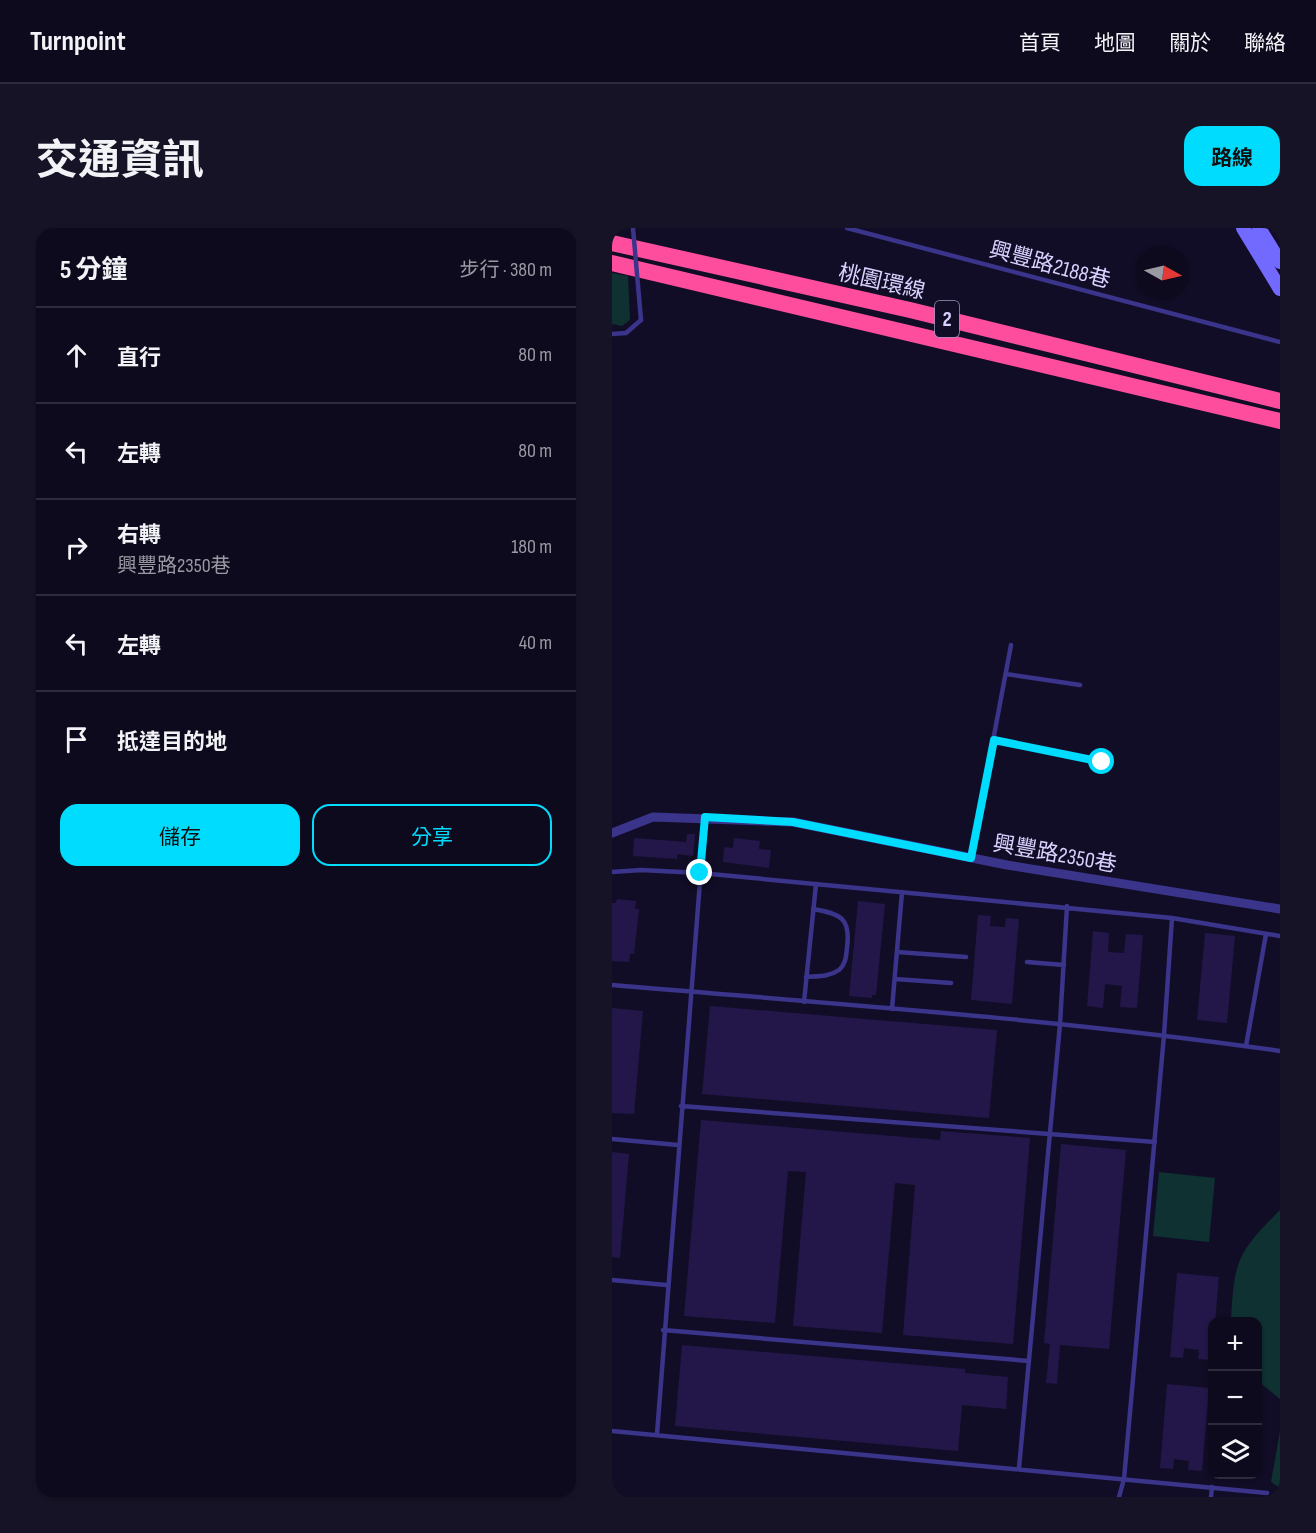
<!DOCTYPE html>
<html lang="zh-TW">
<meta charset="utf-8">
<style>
body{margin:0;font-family:"Sofia Sans Condensed","Noto Sans TC",sans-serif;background:#171326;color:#f1f3f6}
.controls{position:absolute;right:18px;bottom:18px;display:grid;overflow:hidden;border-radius:12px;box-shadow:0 2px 4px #0004}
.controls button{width:54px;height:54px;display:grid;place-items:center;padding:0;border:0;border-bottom:2px solid #2e2b3b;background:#0e0a1d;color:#f1f3f6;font:30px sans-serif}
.compass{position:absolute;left:524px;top:18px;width:54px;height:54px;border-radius:50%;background:#0e0a1d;box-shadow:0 2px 4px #0004;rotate:98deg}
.stop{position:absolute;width:18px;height:18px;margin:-14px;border:4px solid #00dcfd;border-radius:50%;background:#fff}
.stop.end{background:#00dcfd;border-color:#fff;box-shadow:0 2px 6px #0008}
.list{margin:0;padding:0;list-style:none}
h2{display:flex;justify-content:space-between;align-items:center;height:78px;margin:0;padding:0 24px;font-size:26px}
h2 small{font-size:20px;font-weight:400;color:#9b9aa4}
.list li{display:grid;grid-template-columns:39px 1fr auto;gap:18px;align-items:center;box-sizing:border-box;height:96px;padding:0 24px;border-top:2px solid #2e2b3b}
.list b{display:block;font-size:22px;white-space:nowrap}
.list p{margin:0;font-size:20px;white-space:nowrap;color:#9b9aa4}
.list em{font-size:20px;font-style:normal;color:#9b9aa4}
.actions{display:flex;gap:12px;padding:18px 24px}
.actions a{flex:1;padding:14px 0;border:2px solid #00dcfd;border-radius:18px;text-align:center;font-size:21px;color:#00dcfd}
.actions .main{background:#00dcfd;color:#111}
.icon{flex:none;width:33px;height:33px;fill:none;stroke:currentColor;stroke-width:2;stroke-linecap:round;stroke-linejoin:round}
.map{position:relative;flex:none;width:668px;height:1269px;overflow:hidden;border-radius:18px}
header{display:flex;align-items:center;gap:36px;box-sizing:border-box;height:84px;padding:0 30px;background:#0e0a1d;border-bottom:2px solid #2e2b3b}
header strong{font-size:28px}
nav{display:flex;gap:33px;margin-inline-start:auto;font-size:21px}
.intro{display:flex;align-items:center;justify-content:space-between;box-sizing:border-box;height:144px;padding:0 36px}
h1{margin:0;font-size:42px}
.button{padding:15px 27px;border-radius:18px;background:#00dcfd;color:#111;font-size:21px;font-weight:700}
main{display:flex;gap:36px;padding:0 36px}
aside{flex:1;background:#0e0a1d;border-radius:18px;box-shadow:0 2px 4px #0004}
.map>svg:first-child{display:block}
</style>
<header>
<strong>Turnpoint</strong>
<nav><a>首頁</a><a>地圖</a><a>關於</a><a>聯絡</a></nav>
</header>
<div class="intro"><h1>交通資訊</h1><a class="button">路線</a></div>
<main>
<aside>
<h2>5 分鐘<small>步行 · 380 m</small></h2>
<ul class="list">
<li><svg class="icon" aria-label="ahead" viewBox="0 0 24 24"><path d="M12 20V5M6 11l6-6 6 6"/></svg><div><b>直行</b></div><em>80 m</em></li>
<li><svg class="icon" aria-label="left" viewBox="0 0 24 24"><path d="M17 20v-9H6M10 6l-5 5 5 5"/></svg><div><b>左轉</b></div><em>80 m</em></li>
<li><svg class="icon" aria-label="right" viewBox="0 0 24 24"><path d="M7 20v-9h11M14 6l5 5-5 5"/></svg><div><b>右轉</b><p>興豐路2350巷</p></div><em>180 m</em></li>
<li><svg class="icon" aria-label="left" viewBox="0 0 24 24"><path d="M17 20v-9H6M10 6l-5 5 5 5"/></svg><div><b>左轉</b></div><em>40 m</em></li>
<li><svg class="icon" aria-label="arrive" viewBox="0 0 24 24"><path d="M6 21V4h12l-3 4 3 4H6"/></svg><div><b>抵達目的地</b></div></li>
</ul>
<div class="actions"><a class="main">儲存</a><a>分享</a></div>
</aside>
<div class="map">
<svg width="668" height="1269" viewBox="0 0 668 1269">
<rect width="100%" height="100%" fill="#120d27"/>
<!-- green -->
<path fill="#0f3131" d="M0 45 16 48 18 92 10 98 0 96Z
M547 944 603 950 597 1014 541 1008Z
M668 982V1171L646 1153V1094L619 1093C622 1033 625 1025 668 982Z
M668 1203V1260L659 1254Z"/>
<!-- building -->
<path fill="#231749" d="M75 606H83L81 628 65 626V631L21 628 22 610 74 614Z
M122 610 148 613 147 621 159 622 157 640 111 634 112 619 121 620Z
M5 671 24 673 23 681H27L22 726H18L17 734 0 733V675H4Z
M246 673 273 676 264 767H260V770L237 768Z
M366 687 379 688 378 698 393 699 394 690 407 691 400 776 359 772Z
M481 703 497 705 496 724 512 725 514 706 531 707 525 780 508 779 510 758 493 756 491 780 475 778Z
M593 705 623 708 615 795 585 792Z
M98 778 385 802 377 890 90 866Z
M0 780 31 783 22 886 0 885Z
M89 892 328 912 329 903 418 910 401 1116 291 1107 303 957 283 955 270 1105 181 1098 194 944 176 943 163 1095 72 1088Z
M449 916 514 922 497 1121 448 1117 445 1156 434 1155 438 1116 432 1115Z
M0 924 17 926 8 1030 0 1029Z
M565 1045 607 1049 603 1094H600V1132L586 1131 587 1122 572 1120 571 1130 558 1129Z
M70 1117 353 1141V1145L396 1149 394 1181 350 1177 346 1223 63 1198Z
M555 1156 597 1160 590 1243 576 1242 577 1233 562 1231 561 1241 548 1240Z"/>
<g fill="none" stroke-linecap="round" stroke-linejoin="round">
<!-- lane -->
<path stroke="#3a348a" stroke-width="4.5" d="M235 0 668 114
M0 106 14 105 29 92
M394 446 468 457
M382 512 490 534
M359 630 399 417
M0 644 29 642 88 645 560 690 668 708
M285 724 354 729
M415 734 452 737
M194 749C205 748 217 749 227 742 234 736 234 728 235 720 239 690 229 686 201 681
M283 751 339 755
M0 757C223 776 447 791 668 823
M192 774 204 656
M280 781 290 664
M634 818 654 706
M69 878 543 914
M0 911 66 917
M0 1052 54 1057
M51 1102 417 1133
M0 1203 655 1265
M45 1206 93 589
M407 1240 448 796 455 678
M507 1269 512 1251 552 807 560 690
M599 1269 600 1259"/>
<!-- street -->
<path stroke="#3a348a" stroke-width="9" d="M0 605 41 589 181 594 395 637 668 681"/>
<!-- secondary -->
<path stroke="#7269ff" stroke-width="14" d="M631 0 668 61
M647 0 668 34"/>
<!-- highway -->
<path stroke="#ff4d9d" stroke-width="16" d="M0 15 298 82 668 173
M0 35 668 193"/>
<!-- lane-bridge -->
<path stroke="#3a348a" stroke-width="4.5" d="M21 0 29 92"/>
</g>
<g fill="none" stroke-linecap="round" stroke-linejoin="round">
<!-- route -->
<path stroke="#00dcfd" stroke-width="8" d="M88 645 93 589 181 594 359 630 382 512 490 534"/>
</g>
<g text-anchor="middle" stroke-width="5" stroke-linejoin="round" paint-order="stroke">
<!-- shield labels -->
<rect fill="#120d27" stroke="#9d97be" stroke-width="1.5" x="323" y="73" width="24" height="36" rx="4.5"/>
<g font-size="21" font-weight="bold" fill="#d9d2ff">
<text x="335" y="98">2</text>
</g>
<!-- street labels -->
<g font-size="22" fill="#d9d2ff" stroke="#120d27">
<text transform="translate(438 36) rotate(15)" y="8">興豐路2188巷</text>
<text transform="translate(270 53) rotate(13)" y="8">桃園環線</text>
<text transform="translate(443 625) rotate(10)" y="8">興豐路2350巷</text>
</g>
</g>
</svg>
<div class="controls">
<button>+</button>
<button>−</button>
<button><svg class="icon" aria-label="layers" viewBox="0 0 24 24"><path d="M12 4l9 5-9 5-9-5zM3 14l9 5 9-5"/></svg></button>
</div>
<svg class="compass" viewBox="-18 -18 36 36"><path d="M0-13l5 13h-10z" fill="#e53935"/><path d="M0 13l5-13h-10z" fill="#9b9aa4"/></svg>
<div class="stop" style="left:490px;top:534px"></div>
<div class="stop end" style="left:88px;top:645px"></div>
</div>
</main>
